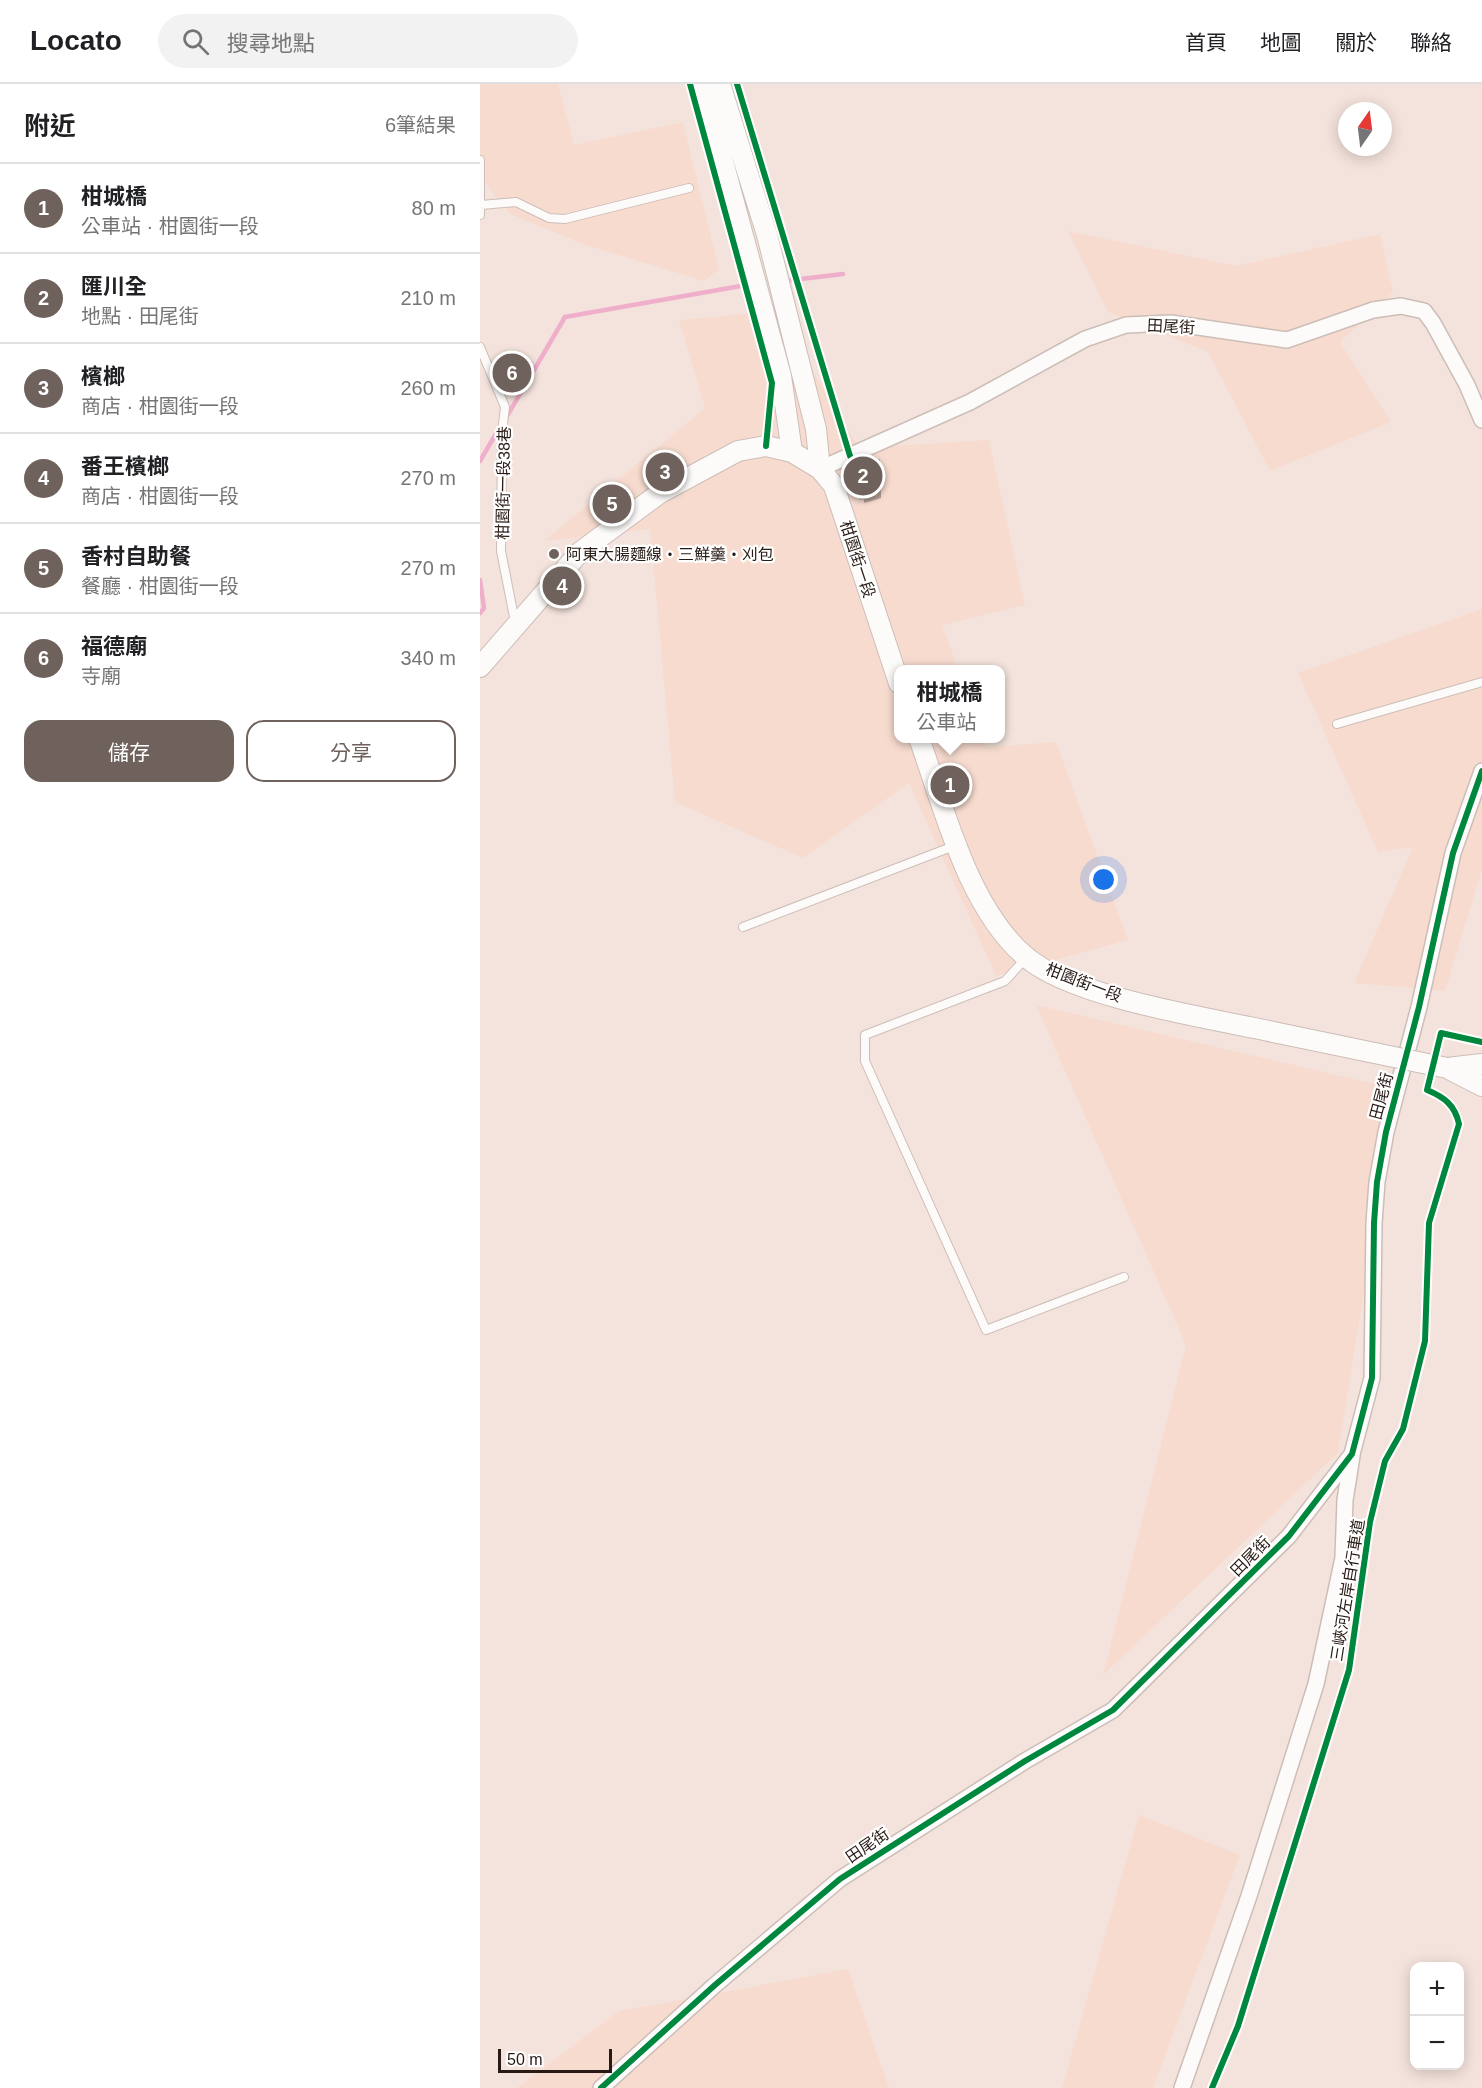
<!DOCTYPE html>
<html lang="zh-TW">
<meta charset="utf-8">
<style>
body{margin:0;font-family:Helvetica,"Noto Sans TC",sans-serif;background:#f2f2f2;color:#202124}
.controls{position:absolute;right:18px;bottom:18px;display:grid;overflow:hidden;border-radius:12px;box-shadow:0 3px 15px #0003}
.controls button{width:54px;height:54px;display:grid;place-items:center;padding:0;border:0;border-bottom:2px solid #e0e0e0;background:#fff;color:#202124;font:30px sans-serif}
.compass{position:absolute;left:858px;top:18px;width:54px;height:54px;border-radius:50%;background:#fff;box-shadow:0 3px 15px #0003;rotate:14deg}
.scale{position:absolute;left:18px;bottom:15px;width:114px;box-sizing:border-box;padding-left:6px;border:3px solid #281b15;border-top:0;font-size:16px;line-height:21px;white-space:nowrap;color:#281b15;-webkit-text-stroke:4px #fff;paint-order:stroke}
.you{position:absolute;left:624px;top:796px;width:21px;height:21px;margin:-15px;border:4px solid #fff;border-radius:50%;background:#1a73e8;box-shadow:0 0 0 9px #1a73e833}
.badge{display:grid;place-items:center;width:39px;height:39px;border-radius:50%;background:#6f615b;color:#fff;font-size:20px;font-weight:700}
.pin{position:absolute;translate:-50% -50%;border:3px solid #fff;box-shadow:0 2px 6px #0006}
.popup{position:absolute;left:414px;top:581px;width:111px;height:78px;box-sizing:border-box;display:grid;place-content:center;border-radius:12px;background:#fff;filter:drop-shadow(0 2px 4px #0005);font-size:20px;white-space:nowrap;color:#757577}
.popup b{font-size:22px;color:#202124}
.popup::after{content:'';position:absolute;left:50%;top:100%;margin-left:-12px;border:12px solid transparent;border-top-color:#fff}
.list{margin:0;padding:0;list-style:none}
h2{display:flex;justify-content:space-between;align-items:center;height:78px;margin:0;padding:0 24px;font-size:26px}
h2 small{font-size:20px;font-weight:400;color:#757577}
.list li{display:grid;grid-template-columns:39px 1fr auto;gap:18px;align-items:center;box-sizing:border-box;height:90px;padding:0 24px;border-top:2px solid #e0e0e0}
.list b{display:block;font-size:22px;white-space:nowrap}
.list p{margin:0;font-size:20px;white-space:nowrap;color:#757577}
.list em{font-size:20px;font-style:normal;color:#757577}
.actions{display:flex;gap:12px;padding:18px 24px}
.actions a{flex:1;padding:14px 0;border:2px solid #6f615b;border-radius:18px;text-align:center;font-size:21px;color:#6f615b}
.actions .main{background:#6f615b;color:#fff}
.icon{flex:none;width:33px;height:33px;fill:none;stroke:currentColor;stroke-width:2;stroke-linecap:round;stroke-linejoin:round}
.map{position:relative;flex:none;width:1002px;height:2004px;overflow:hidden}
header{display:flex;align-items:center;gap:36px;box-sizing:border-box;height:84px;padding:0 30px;background:#fff;border-bottom:2px solid #e0e0e0}
header strong{font-size:28px}
nav{display:flex;gap:33px;margin-inline-start:auto;font-size:21px}
.search{width:420px;height:54px;background:#f2f2f2;display:flex;align-items:center;gap:15px;box-sizing:border-box;padding:0 21px;border-radius:33px;color:#757577;font-size:22px}
main{display:flex}
aside{flex:1;background:#fff}
.map>svg:first-child{display:block}
</style>
<header>
<strong>Locato</strong>
<div class="search"><svg class="icon" aria-label="search" viewBox="0 0 24 24"><circle cx="10" cy="10" r="6"/><path d="M15 15l6 6"/></svg>搜尋地點</div>
<nav><a>首頁</a><a>地圖</a><a>關於</a><a>聯絡</a></nav>
</header>
<main>
<aside>
<h2>附近<small>6筆結果</small></h2>
<ul class="list">
<li><span class="badge">1</span><div><b>柑城橋</b><p>公車站 · 柑園街一段</p></div><em>80 m</em></li>
<li><span class="badge">2</span><div><b>匯川全</b><p>地點 · 田尾街</p></div><em>210 m</em></li>
<li><span class="badge">3</span><div><b>檳榔</b><p>商店 · 柑園街一段</p></div><em>260 m</em></li>
<li><span class="badge">4</span><div><b>番王檳榔</b><p>商店 · 柑園街一段</p></div><em>270 m</em></li>
<li><span class="badge">5</span><div><b>香村自助餐</b><p>餐廳 · 柑園街一段</p></div><em>270 m</em></li>
<li><span class="badge">6</span><div><b>福德廟</b><p>寺廟</p></div><em>340 m</em></li>
</ul>
<div class="actions"><a class="main">儲存</a><a>分享</a></div>
</aside>
<div class="map">
<svg width="1002" height="2004" viewBox="0 0 1002 2004">
<defs>
<pattern id="building-back-hatch" width="6" height="6" patternUnits="userSpaceOnUse" patternTransform="scale(1.5)"><rect width="6" height="6" fill="#ccc0b8"/><path d="M-1 5l2 2M0 0l6 6M5-1l2 2" fill="none" stroke="#afa49d"/></pattern>
<filter id="shadow"><feDropShadow dx="5" dy="3" stdDeviation="0" flood-color="#0004"/></filter>
</defs>
<rect width="100%" height="100%" fill="#f4e3dc"/>
<!-- built -->
<path fill="#f7dbcf" d="M0 0H78L94 61 203 38 239 185 224 197 106 161 30 130 0 93Z
M588 147 756 182 900 150 913 208 860 258 911 338 790 387 728 268 628 228Z
M297 227 379 364 509 356 545 521 462 541 478 585 419 586V654L502 655 506 663 576 658 648 856 516 892 429 699 323 774 195 718 170 445 64 457 225 324 199 236Z
M1002 525V785L965 907 874 899 933 763 898 768 818 589Z
M556 921 917 1005 858 1369 623 1591 706 1261Z
M659 1731 760 1771 673 2004H582Z
M368 1885 409 2004H37L139 1927Z"/>
<g fill="none" stroke-linecap="round" stroke-linejoin="round">
<!-- stream -->
<path stroke="#efaeca" stroke-width="4.5" d="M304 197 363 190
M26 334 85 233 272 200
M0 377 21 341
M0 496 4 524 0 529"/>
</g>
<!-- building -->
<path fill="url(#building-back-hatch)" stroke="#beb3aa" stroke-width="1.5" filter="url(#shadow)" d="M394 373 398 387 390 389 397 410 380 415 374 395 376 388 383 386 381 377Z"/>
<g fill="none" stroke-linecap="round" stroke-linejoin="round">
<!-- service casing -->
<g stroke="#ccbeb7" stroke-width="10">
<path id="service" d="M0 76V131
M1 121 36 118 69 134 85 135 209 104
M0 263 25 323 22 348 21 467 35 538
M857 640 1002 598
M263 843 474 762
M545 875 525 897 385 951V977L506 1246 644 1193"/>
</g>
<!-- minor casing -->
<g stroke="#ccbeb7" stroke-width="18">
<path id="minor" d="M340 385 490 318 605 255 646 241 691 239 807 256 893 226 921 222 944 227 953 239 987 301 1002 336
M121 2004 235 1901 360 1795 545 1677 633 1626 809 1452 872 1370 892 1294 894 1139 897 1098 906 1048 939 923 973 769 1002 687
M702 2004 769 1812 836 1600 863 1474 865 1416 872 1372"/>
</g>
<!-- tertiary casing -->
<g stroke="#ccbeb7" stroke-width="22">
<path id="tertiary" d="M222 0 301 292 312 368
M240 0 287 151 336 345 340 385
M0 583 100 468 180 409 258 367 286 362 312 368 340 385 354 402 419 599
M439 654C464 724 488 824 546 873 595 915 732 934 798 949
M967 984 1002 1002
M967 984 1002 980"/>
</g>
<!-- service -->
<use href="#service" stroke="#fdfbfa" stroke-width="8"/>
<!-- minor -->
<use href="#minor" stroke="#fdfbfa" stroke-width="15"/>
<!-- tertiary -->
<use href="#tertiary" stroke="#fdfbfa" stroke-width="20"/>
<!-- tertiary-bridge casing -->
<g stroke="#ccbeb7" stroke-width="22" stroke-linecap="butt">
<path id="tertiary-bridge" d="M798 949 967 984"/>
</g>
<!-- tertiary-bridge -->
<use href="#tertiary-bridge" stroke="#fdfbfa" stroke-width="20"/>
<!-- cycleway casing -->
<g stroke="#fff" stroke-width="10">
<path id="cycleway" d="M210 0 292 299 286 362
M257 0 370 372
M121 2004 235 1901 360 1795 545 1677 633 1626 809 1452 872 1370 892 1294 894 1139 897 1098 906 1048 939 923 973 769 1002 687
M732 2004 758 1942 869 1586 890 1438 905 1377 923 1345 945 1257 949 1139 979 1040C975 1021 964 1013 947 1006L961 949 1002 958"/>
</g>
<!-- cycleway -->
<use href="#cycleway" stroke="#00873e" stroke-width="6"/>
</g>
<!-- markers -->
<circle fill="#6f615b" stroke="#fff" stroke-width="2" cx="74" cy="470" r="6"/>
<g text-anchor="middle" stroke-width="4.5" stroke-linejoin="round" paint-order="stroke">
<!-- street labels -->
<g font-size="16" fill="#281b15" stroke="#fff">
<text transform="translate(691 242) rotate(3)" y="6">田尾街</text>
<text transform="translate(23 399) rotate(-89)" y="6">柑園街一段38巷</text>
<text transform="translate(378 475) rotate(72)" y="6">柑園街一段</text>
<text transform="translate(604 898) rotate(21)" y="6">柑園街一段</text>
<text transform="translate(901 1012) rotate(-75)" y="6">田尾街</text>
<text transform="translate(770 1472) rotate(-45)" y="6">田尾街</text>
<text transform="translate(867 1506) rotate(-81)" y="6">三峽河左岸自行車道</text>
<text transform="translate(387 1761) rotate(-34)" y="6">田尾街</text>
</g>
<!-- poi labels -->
<g font-size="16" fill="#281b15" stroke="#fff" text-anchor="start">
<text x="86" y="476">阿東大腸麵線‧三鮮羹‧刈包</text>
</g>
</g>
</svg>
<div class="controls">
<button>+</button>
<button>−</button>
</div>
<svg class="compass" viewBox="-18 -18 36 36"><path d="M0-13l5 13h-10z" fill="#e53935"/><path d="M0 13l5-13h-10z" fill="#757577"/></svg>
<div class="scale">50 m</div>
<div class="you"></div>
<div class="pin badge" style="left:470px;top:701px">1</div>
<div class="popup"><b>柑城橋</b>公車站</div>
<div class="pin badge" style="left:383px;top:392px">2</div>
<div class="pin badge" style="left:185px;top:388px">3</div>
<div class="pin badge" style="left:82px;top:502px">4</div>
<div class="pin badge" style="left:132px;top:420px">5</div>
<div class="pin badge" style="left:32px;top:289px">6</div>
</div>
</main>
